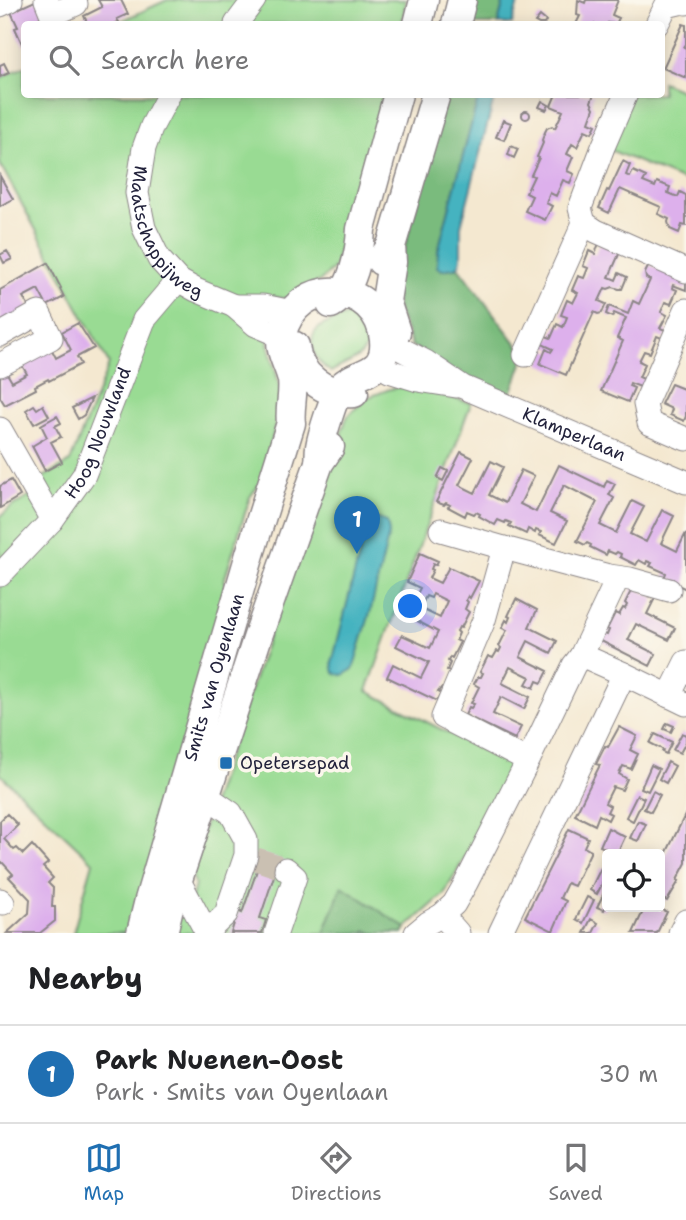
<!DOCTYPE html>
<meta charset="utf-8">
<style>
body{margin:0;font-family:"Shantell Sans",sans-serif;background:#f6f6f6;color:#202124}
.controls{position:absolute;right:21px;bottom:21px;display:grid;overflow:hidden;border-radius:7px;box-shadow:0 4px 18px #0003}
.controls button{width:63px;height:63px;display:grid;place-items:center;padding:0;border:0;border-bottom:2px solid #e0e0e0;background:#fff;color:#202124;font:35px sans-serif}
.you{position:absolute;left:411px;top:607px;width:24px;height:24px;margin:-18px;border:5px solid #fff;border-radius:50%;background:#1a73e8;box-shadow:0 0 0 10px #1a73e833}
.badge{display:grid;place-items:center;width:46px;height:46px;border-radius:50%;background:#1f6fb2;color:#fff;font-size:23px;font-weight:700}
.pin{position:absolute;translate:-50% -58px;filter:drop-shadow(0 2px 4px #0008)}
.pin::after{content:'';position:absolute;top:37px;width:24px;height:21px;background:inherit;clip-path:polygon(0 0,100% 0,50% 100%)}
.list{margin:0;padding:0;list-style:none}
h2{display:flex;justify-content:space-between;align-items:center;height:91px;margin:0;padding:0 28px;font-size:30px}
h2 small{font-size:23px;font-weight:400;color:#757577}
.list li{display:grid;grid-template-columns:46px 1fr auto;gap:21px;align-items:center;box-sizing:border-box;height:98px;padding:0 28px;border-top:2px solid #e0e0e0}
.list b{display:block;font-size:26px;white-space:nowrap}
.list p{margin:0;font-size:23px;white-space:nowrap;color:#757577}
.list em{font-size:23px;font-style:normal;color:#757577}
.icon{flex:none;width:38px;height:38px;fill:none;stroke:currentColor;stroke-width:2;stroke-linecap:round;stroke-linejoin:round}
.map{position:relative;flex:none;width:686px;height:933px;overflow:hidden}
.search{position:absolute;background:#fff;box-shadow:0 4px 18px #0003;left:21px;right:21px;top:21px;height:77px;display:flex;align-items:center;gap:18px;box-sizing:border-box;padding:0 24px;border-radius:7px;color:#757577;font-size:26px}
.sheet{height:189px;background:#fff}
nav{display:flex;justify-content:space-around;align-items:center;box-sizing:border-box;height:98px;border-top:2px solid #e0e0e0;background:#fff;font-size:19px;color:#757577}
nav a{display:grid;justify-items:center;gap:4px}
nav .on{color:#1f6fb2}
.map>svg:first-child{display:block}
</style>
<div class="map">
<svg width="686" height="933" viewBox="0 0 686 933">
<rect width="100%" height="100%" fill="#fbf7ec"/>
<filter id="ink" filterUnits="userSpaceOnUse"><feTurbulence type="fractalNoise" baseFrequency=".0143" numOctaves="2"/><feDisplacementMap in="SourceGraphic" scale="14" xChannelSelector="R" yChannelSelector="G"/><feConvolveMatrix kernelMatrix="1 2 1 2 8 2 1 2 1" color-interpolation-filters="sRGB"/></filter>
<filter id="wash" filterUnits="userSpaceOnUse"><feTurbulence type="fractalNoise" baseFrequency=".00686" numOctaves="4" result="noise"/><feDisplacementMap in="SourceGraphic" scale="28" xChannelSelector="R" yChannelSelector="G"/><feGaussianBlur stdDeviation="1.57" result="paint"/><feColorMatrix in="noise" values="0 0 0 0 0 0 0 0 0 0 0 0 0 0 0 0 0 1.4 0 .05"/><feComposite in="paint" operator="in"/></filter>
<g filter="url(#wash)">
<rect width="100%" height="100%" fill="#f4e8d0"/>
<!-- green -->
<path fill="#99db93" stroke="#5e7e67" stroke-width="2" d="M167 0H406L402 24H115Z
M24 67V94L384 95 334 268 321 280 287 299 273 297 268 343 282 395 263 479 250 497 225 578V603L136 933H73L93 862 0 774V517L11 507 47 487 42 478 70 462 109 364 0 164V78Z
M662 82 686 92V182L603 147 626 95 662 94Z
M350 314C363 324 376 346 357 358 349 364 339 366 331 372 315 362 302 337 323 325 332 321 341 318 350 314Z
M407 386 471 403 367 691 516 768 444 894 406 928 403 933H169L177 905 188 915 195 884 190 868 286 585 347 417 366 398 390 389Z"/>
<!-- forest -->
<path fill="#7abb7d" stroke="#4e6e5c" stroke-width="2" d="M469 0H504L498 24H463Z
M445 95H479L438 251 442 270 458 267 525 355 507 405 412 346 398 312 394 288Z
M342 886 406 928 403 933H373L366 930 364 933H324Z"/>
<!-- water -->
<path fill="#44b3c0" stroke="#336a7e" stroke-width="2" d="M504 0H519L512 24H498Z
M479 95H495L461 226V259L458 267 442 270 437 267 438 251Z
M375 518 387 522 389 533 370 613 353 669 343 675 334 673 332 663 367 524Z"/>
<g id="blocks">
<!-- building -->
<path fill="#ddb0ec" d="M37 0 44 16 31 22 33 24H24V48L15 28 18 27 11 12Z
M98 0H121L128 14 117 19 119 22 114 24H88L84 16 102 7Z
M578 0 585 3 586 0H618L612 15 619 18 616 24 608 23V24H576L580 16 577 15Z
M540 16 546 21 544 24H539L535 22Z
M683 24 686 25V44L684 47 686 48V78L663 68Z
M4 63 9 73 0 77V65Z
M556 94H594L591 102 594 108 589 122 596 125 592 133 585 130 577 147 572 144 567 154 573 157 567 171 574 174 570 183 563 180 556 196 550 193 546 203 552 206 545 220 525 211 532 196 526 193 534 176 531 175 539 158 537 157 543 143 542 140 545 132 547 128 552 126 555 128 563 111 551 106Z
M542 101 549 105 546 110 539 107Z
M522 115a4 4 0 1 1 8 0a4 4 0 1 1-8 0Z
M503 120 511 123 504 140 496 137Z
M511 146 518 149 514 158 508 155Z
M623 161 630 165 626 175 630 177 633 171 646 177 643 182 655 187 657 182 670 187 668 193 678 197 680 192 686 195V226L682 225 679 233 670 229 668 222 669 219 658 214 661 207 620 189 609 213 599 208 607 190 609 191Z
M0 176 13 199 0 206Z
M599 243 620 252 609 277 616 280 619 273 627 277 622 289H619L613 287 608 289 605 288 599 301 606 304 602 313 598 314 594 312 566 375 540 364 546 349 551 352 553 349 540 343 543 335 551 338 557 324 563 327 567 317 561 315 567 300 573 303 578 293 572 290 578 276 584 278 588 268 583 266 589 251 595 254Z
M7 251 12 259 4 263 0 255Z
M48 263 61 288 60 289 64 297 47 306 38 289 23 297 30 309 0 325V290Z
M649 265 686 281V290L673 285 672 288 677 290 671 304 665 302 661 312 667 315 660 328 668 331 664 339 657 336 650 353 644 351 639 361 645 364 639 377 646 380 643 388 630 383 629 386 634 388 628 402 601 391 623 341 617 338 626 318 614 313 612 317 606 314 609 306 628 314 633 301 639 304 650 280 646 278 645 273Z
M78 323 94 348 77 357 81 364 49 381 48 379 35 386 36 389 5 405 0 397V373L5 370 12 382 27 374 20 362 50 346 56 358 71 350 62 332Z
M671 384 686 390V416L684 421 670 415 672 409 661 404Z
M92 398 84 415 78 419 72 408Z
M34 405 37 409 43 405 49 416 34 424 26 410Z
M57 416 61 423 55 426 61 437 51 442 62 462 45 471 32 446 47 437 41 425Z
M461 452 473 458 459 485 475 493 491 461 503 467 489 495 505 503 521 470 534 476 520 504 536 512 559 465 604 487 607 480 615 484 609 495 614 498 600 525 616 533 632 501 644 507 630 534 646 542 662 510 674 516 661 543 677 551 686 533V589L676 584 677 582 673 579 664 578 666 573 650 566 652 563 647 561 646 564 639 560 636 565 620 557 621 554 617 552 615 554 608 551 606 555 590 547 591 545 587 543 585 545 577 541 597 502 564 485 550 513 567 521 556 543 539 535 541 532 536 530 535 533 528 529 526 534 509 526 511 523 506 521 505 523 498 520 495 525 479 516 480 514 476 512 474 514 467 511 465 516 448 507 450 505 446 503 444 505 436 502Z
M442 468 448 471 443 481 437 478Z
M11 480 20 496 0 508V486Z
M420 553 438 561 436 565 433 564 431 569 433 570 429 578 440 583 449 567 479 581 470 598 468 596 466 600 468 602 465 609 469 612 461 628 459 627 457 631 459 633 456 640 460 642 452 658 450 657 448 661 450 663 447 670 451 672 443 689 441 688 438 692 441 693 437 701 387 677 393 664 421 678 429 662 396 646 402 635 430 648 438 632 406 615 411 604 440 618 447 601 433 594 431 598 426 596 422 604 414 600 420 588 407 582Z
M633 587 655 598 647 614 675 628 669 640 636 624 628 640 656 654 650 666 601 641 604 634 607 635 609 630 607 629 615 613 619 615 623 608 625 609 627 605 625 603Z
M516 599 537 610 529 627 557 641 551 653 528 641 520 657 548 671 542 683 537 681 534 688 526 684 530 677 510 667 502 683 530 697 524 709 501 697 493 714 521 727 515 739 465 715 469 707 471 708 474 704 471 703 479 687 474 684 478 677H481L483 673 480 672 488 656 493 658 497 651 499 652 501 648 499 646 507 630 502 628 506 620 508 622 510 617 508 616Z
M667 723 674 726 671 732 664 729Z
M619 727 637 736 630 750 638 754 631 769 623 766 619 774 627 779 622 790 613 787 605 803 610 806 607 812 611 814 608 820 599 815 595 825 575 815 600 765 596 764 605 746 608 747Z
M682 733 686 735V742L680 753 673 750Z
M655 734 672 742 666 754 662 752 663 750 660 748 650 743Z
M668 762 675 766 666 783 659 779Z
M651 765 659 769 648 791 641 788Z
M653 791 660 795 651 812 644 809Z
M637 795 644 798 633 821 626 817Z
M686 813V863L677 880 679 881 667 901 660 897V866Z
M7 814 18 825 4 839 14 850 17 848 23 854 32 845 48 863 43 867 53 878 48 883 53 888 52 907H55V921L40 933H7L29 913 30 899 9 877 13 874 2 862 0 864V821Z
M638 821 646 824 638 841 630 838Z
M608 828 625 837 617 854 600 846Z
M569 829 588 838 584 847 591 851 574 886 567 883 560 898 566 901 553 931 525 917Z
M258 853 288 863 284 876 275 873 260 918 266 920 262 933H231L238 911 242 913 255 876 258 867 253 866Z
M601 868 607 870V874L597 894 590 890Z
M607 887V904L604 910 597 907Z
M587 897 594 900 583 923 576 919Z
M645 907H656L667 912 657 933H633Z
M591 919 598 923 593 933H584Z"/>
</g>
</g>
<g filter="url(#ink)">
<use href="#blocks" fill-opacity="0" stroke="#8b8586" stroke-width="2"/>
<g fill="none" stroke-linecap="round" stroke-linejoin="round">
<!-- minor-tunnel -->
<path stroke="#cac0b2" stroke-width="23" stroke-dasharray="23 11" stroke-linecap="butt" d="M256 859 286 869"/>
<!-- minor casing -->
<g stroke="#8b8586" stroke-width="25">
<g id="minor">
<path d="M46 0 52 15 76 4 75 0"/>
<path d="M0 5 11 0"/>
<path d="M236 24 254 0"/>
<path d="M657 24 666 6 683 2 686 3"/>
<path id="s1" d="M169 94 152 126 144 148 137 193 144 228 159 259 178 280 196 290 234 306 256 325 282 336"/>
<path d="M626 94 603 147 580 208 584 223 596 231 686 271"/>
<path d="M234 306H263L292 312"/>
<path d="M686 310 645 404 649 423 686 439"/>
<path d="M0 335 39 313 51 338 0 365"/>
<path id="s2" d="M397 347 426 362 463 387 686 482"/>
<path d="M525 355 584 223"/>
<path d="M389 371 418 380 456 386"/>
<path d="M0 429 52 520"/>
<path d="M441 530 504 548"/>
<path id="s3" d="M0 575 52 520 84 475 144 320 178 280"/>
<path d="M609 576 630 579 669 590"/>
<path d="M581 656 588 658 624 674 686 704"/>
<path d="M669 696 686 662"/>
<path d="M205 795 231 813 246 840V855L226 914 207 932"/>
<path d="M178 879 207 933"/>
<path d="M0 900 3 903"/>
<path d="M442 915 458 933"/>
<path d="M276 933 295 877 286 869"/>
<path d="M416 933 428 923 442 915 454 904 466 883 528 761 574 665 581 656 614 586 609 576 504 548 484 620 443 717 528 761"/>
<path d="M500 933 624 674"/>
<path d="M680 933 686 921"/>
</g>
</g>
<!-- major casing -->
<g stroke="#8b8586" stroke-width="31">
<g id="major">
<path d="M418 24 424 0"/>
<path d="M456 24 462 0"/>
<path d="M391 246 392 262 386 301 396 332"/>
<path d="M381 261 391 246 436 94"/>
<path d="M331 304C353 292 360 251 361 229L398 94"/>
<path d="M295 346C298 375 325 396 354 393"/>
<path id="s4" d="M141 933 149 900 250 554 291 423C289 408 294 395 292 380 289 364 278 352 282 334 297 274 378 280 384 340 387 377 356 370 341 387 334 395 322 435 320 447 319 452 320 458 319 463"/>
<path d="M163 933 169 907 258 636 319 463 330 447"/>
</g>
</g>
<!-- minor -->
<use href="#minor" stroke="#fff" stroke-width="23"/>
<!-- major -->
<use href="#major" stroke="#fff" stroke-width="28"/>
</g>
</g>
<!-- markers -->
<rect fill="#1f6fb2" stroke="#fbf7ec" stroke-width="2.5" x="219" y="756" width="14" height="14" rx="3.5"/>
<g text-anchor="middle" stroke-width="7" stroke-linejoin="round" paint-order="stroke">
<!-- street labels -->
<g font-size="18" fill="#22223b" stroke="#fbf7ec">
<text dy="6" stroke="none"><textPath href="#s1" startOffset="154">Maatschappijweg</textPath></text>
<text dy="6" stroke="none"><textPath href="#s3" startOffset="175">Hoog Nouwland</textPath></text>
<text dy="6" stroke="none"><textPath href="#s2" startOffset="198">Klamperlaan</textPath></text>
<text dy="6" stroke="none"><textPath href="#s4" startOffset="266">Smits van Oyenlaan</textPath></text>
</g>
<!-- poi labels -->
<g font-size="18" fill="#22223b" stroke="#fbf7ec" text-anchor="start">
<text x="240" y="769">Opetersepad</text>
</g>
</g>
</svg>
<div class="controls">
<button><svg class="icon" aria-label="locate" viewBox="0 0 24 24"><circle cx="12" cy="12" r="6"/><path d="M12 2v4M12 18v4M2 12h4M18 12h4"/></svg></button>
</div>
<div class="you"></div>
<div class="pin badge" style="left:357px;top:554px">1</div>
<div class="search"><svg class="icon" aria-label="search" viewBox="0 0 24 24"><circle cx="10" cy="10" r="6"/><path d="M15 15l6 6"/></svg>Search here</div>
</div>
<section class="sheet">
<h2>Nearby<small></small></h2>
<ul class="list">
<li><span class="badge">1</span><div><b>Park Nuenen-Oost</b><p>Park · Smits van Oyenlaan</p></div><em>30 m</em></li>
</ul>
</section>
<nav>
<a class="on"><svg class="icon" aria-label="map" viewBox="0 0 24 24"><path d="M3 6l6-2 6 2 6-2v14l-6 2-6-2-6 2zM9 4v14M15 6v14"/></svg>Map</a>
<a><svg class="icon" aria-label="directions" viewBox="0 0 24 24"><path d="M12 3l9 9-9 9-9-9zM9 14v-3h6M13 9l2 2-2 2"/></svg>Directions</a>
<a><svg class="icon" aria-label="saved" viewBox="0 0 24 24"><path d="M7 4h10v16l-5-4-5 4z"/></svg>Saved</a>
</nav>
